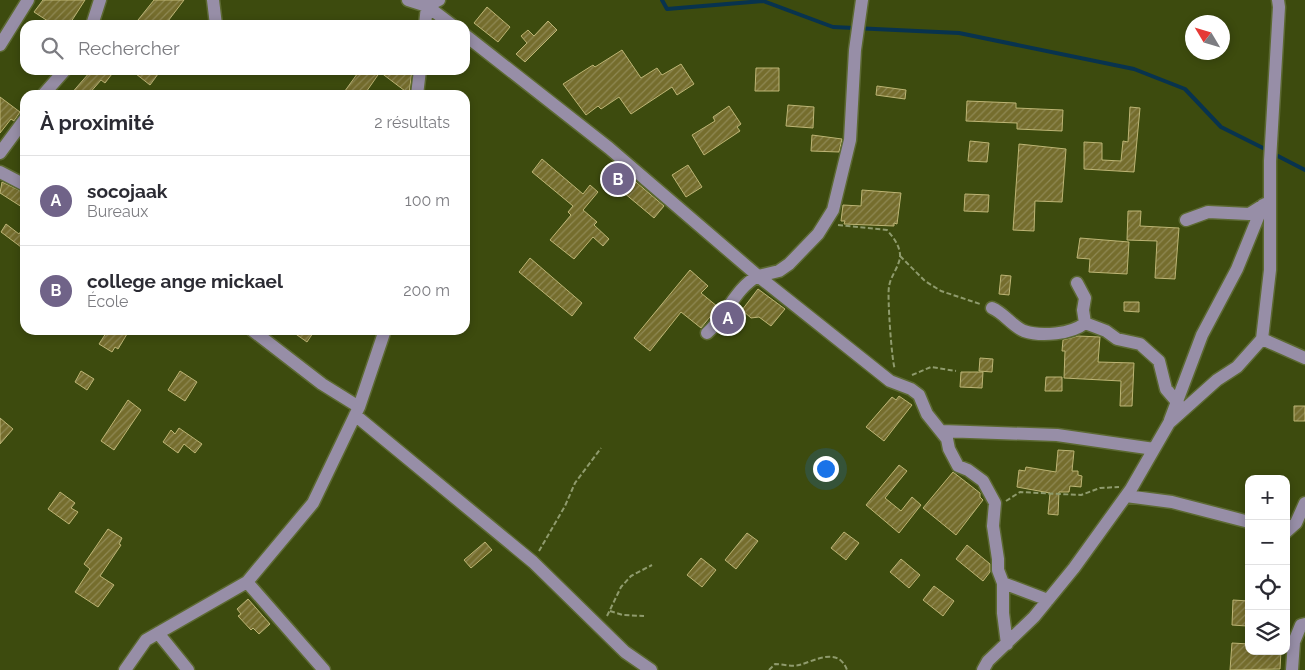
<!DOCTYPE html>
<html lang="fr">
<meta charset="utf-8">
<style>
body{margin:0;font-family:Raleway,sans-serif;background:#f2f2f3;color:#2b2b33}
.controls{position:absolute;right:15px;bottom:15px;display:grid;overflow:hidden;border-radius:10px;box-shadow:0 2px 8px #0003}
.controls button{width:45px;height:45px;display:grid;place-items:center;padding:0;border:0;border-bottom:1px solid #e1e1e2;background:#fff;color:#2b2b33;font:25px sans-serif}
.compass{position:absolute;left:1185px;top:15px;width:45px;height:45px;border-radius:50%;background:#fff;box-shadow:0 2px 8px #0003;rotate:308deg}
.you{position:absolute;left:825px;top:468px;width:18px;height:18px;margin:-12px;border:4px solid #fff;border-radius:50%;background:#1a73e8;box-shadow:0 0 0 8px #1a73e833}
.badge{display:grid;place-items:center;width:32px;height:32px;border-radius:50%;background:#706388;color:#fff;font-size:16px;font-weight:700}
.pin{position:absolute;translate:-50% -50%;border:2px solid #fff;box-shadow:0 1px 5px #0006}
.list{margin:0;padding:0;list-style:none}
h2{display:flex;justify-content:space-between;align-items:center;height:65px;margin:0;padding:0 20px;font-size:21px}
h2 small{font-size:16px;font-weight:400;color:#7c7c81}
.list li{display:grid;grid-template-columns:32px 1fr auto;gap:15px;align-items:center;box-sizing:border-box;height:90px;padding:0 20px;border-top:1px solid #e1e1e2}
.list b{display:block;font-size:19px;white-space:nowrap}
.list p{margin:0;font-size:16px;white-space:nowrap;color:#7c7c81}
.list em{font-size:16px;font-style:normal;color:#7c7c81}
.icon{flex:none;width:28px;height:28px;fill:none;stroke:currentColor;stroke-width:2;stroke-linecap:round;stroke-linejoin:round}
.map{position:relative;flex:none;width:1305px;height:670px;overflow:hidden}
.search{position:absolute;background:#fff;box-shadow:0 2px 8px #0003;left:20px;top:20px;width:450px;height:55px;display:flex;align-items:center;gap:12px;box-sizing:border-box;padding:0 18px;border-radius:15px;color:#7c7c81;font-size:19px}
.panel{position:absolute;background:#fff;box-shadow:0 2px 8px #0003;left:20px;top:90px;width:450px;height:245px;border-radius:15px}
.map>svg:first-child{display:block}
</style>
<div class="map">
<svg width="1305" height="670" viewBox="0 0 1305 670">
<defs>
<pattern id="building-hatch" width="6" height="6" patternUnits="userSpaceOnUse" patternTransform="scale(1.25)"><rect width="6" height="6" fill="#756d2d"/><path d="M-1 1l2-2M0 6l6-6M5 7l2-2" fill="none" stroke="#8f8954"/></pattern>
</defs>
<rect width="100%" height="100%" fill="#3d4b0e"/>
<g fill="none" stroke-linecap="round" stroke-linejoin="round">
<!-- stream -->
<path stroke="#08334e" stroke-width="4" d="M662 0 667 9 763 1 833 27 959 33 1134 69 1185 89 1221 127 1267 150
M1274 154 1305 170"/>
</g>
<!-- building -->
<path fill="url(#building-hatch)" stroke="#bdb574" d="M43 0H85L69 25H54L34 12Z
M154 0H184L165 25H145L138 20Z
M487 7 510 27 498 42 474 23Z
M548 21 557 30 525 62 516 54 527 43 521 36 528 30 534 36Z
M622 50 641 78 657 68 662 75 681 64 694 84 677 95 672 87 631 114 619 97 601 109 598 106 586 115 563 84 593 65 595 67Z
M756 68H779V91H755Z
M88 70H115L105 83 101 80 88 95H70L90 72Z
M131 70H161L150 85Z
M360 70H412L409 94 380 72 364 95H342Z
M877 86 906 90 905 99 876 95Z
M0 97 20 112 14 121 11 119 0 133Z
M967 101 1016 103V108L1063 110 1062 131 1017 129V123L966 121Z
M788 105 814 107 813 128 786 126Z
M729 106 741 124 737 127 740 131 704 155 692 135 715 121 713 117Z
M1130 107 1140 108 1134 172 1084 169V142L1102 143V160L1121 161 1123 141 1128 142Z
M812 135 842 139 839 152 811 151Z
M970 141 989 143 987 162 968 161Z
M1019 144 1066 149 1062 202 1035 201 1034 231 1013 230Z
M542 159 583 194 590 185 598 192 583 210 597 222 594 225 609 239 603 246 593 237 574 259 550 240 571 215 568 212 573 206 532 172Z
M616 165 664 206 654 218 605 177Z
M688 165 702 187 686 197 672 175Z
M2 182 25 193V209L0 193Z
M862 190 901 193 897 224 894 223V226L844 224 845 221H841L843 205 861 206Z
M965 194 989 195 988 212 964 211Z
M1128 211H1141L1140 226 1179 228 1175 279 1155 278 1157 241 1127 240Z
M6 224 19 234 25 225V250L1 232Z
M1080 238 1129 242 1127 274 1089 272 1090 259 1077 258Z
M530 258 582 303 572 316 519 272Z
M690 270 708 286 701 293 718 307 701 328 681 312 650 351 634 338Z
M1001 275 1011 276 1009 295 999 294Z
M758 289 785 309 771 326 759 317 751 318 742 310Z
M1124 302H1139V312L1124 311Z
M108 330H120L127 334 118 349 115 347 112 352 99 344Z
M290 330H315L307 342Z
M1078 336 1100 337 1098 362 1134 363 1132 406H1120L1121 381 1064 378 1065 351H1062L1063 340Z
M980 358 993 359 992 372 979 371Z
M81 371 94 379 87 390 75 382Z
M180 371 197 382 185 401 168 390Z
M961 372H983L982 388 960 387Z
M1046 377H1062V391H1045Z
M899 396 912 405 884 441 866 427 892 397 896 400Z
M128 400 141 410 114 450 101 441Z
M1294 406H1305V421H1294Z
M0 418 13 429 0 444Z
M179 428 202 444 195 453 184 444 178 453 163 442 171 430 175 434Z
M1058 450 1074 451 1072 471H1078V475L1082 476 1081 487 1070 486 1069 492H1059L1058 515 1048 514 1050 493 1017 487 1019 470 1025 471 1026 467 1056 472Z
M899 465 907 471 885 498 901 511 912 497 921 505 899 533 866 505Z
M953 472 980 493V497L983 500 956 535 923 508Z
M60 492 75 503 71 508 78 512 69 524 48 509Z
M108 529 122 538 119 544 121 545 100 576 114 585 98 607 75 592 90 569 84 564Z
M844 532 859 543 846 560 831 548Z
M747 533 758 541 736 569 725 560Z
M485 542 492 550 471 568 464 560Z
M967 545 990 564V572L983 581 956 559Z
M701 558 716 570 702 587 687 575Z
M901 559 920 575 909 588 890 572Z
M934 586 954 601 943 616 923 600Z
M248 599 270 624 259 634 253 628 251 630 238 616 241 614 237 609Z
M1233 600 1249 601 1247 626 1232 625Z
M1232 643 1249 644V651H1281L1280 669 1230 670Z"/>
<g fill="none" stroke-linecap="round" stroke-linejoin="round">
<!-- minor casing -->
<g stroke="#5c6932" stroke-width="15">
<path id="minor" d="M213 0 216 25
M408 0 427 6 439 0
M427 6 452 25
M92 25 100 0
M425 25 427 6
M465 35 609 148 758 276 779 271 789 264 818 234 833 210 850 140 855 50 862 0
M0 45 28 0
M43 95 65 70
M417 95 420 70
M0 153 25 119
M0 172 25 185
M1186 220 1208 212 1249 214 1265 204
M1077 283 1085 298 1083 310 1085 323
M992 308C1004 313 1012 326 1024 331 1041 337 1072 334 1085 323
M1085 323 1106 331 1117 339 1140 344 1159 361 1166 389 1178 403
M252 330 322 384 359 407
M707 333C726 317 735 288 758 276L890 381 911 389 919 395 927 414 947 439 949 449 958 466 968 470 983 481 995 503 993 526 998 559V570L1003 583V613L1007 644
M1262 339 1305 358
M355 415 533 562 625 652 651 670
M1170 420 1202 335 1237 269 1263 205
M942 431 1057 435 1154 449
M1126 496 1172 502 1249 522
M1286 532 1296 523 1305 503
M247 582 324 670
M1003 583 1048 600
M158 633 188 670
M125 670 146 640 247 582 313 503 359 407 385 330
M983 670 988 661 1034 617 1074 568 1131 489 1169 423 1217 380 1237 367 1262 339 1270 270V161L1279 7 1278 0
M1292 670 1294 642 1301 625 1305 624"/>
</g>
<!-- path -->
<path stroke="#8f9b6d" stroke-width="2" stroke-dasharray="5 2.5" stroke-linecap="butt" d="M838 225 887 230C894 238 899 245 900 254 901 265 890 276 889 287 887 295 892 365 895 369
M900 256 925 281 941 291 980 304
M912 375 931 367 956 371
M1006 501 1020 492 1081 495 1100 488 1119 487
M539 551 565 506 575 483 601 448
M610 611 623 615 644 616
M607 616 621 587 631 576 652 565
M769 670 775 664C783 664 792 667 799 665 815 661 838 646 847 670"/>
<!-- minor -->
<use href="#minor" stroke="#978ea7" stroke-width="12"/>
</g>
</svg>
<div class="controls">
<button>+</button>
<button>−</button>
<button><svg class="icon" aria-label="locate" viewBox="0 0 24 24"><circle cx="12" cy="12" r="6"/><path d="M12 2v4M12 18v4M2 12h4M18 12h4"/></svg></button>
<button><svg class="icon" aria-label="layers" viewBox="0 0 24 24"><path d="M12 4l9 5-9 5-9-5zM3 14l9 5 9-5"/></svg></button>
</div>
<svg class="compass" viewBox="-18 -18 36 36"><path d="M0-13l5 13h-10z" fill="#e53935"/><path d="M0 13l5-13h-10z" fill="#7c7c81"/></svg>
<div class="you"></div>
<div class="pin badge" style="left:728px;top:318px">A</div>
<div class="pin badge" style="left:618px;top:179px">B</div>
<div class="search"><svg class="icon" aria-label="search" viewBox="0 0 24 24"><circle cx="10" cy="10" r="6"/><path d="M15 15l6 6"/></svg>Rechercher</div>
<section class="panel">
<h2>À proximité<small>2 résultats</small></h2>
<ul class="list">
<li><span class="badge">A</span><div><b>socojaak</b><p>Bureaux</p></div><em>100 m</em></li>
<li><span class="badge">B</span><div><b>college ange mickael</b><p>École</p></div><em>200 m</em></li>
</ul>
</section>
</div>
